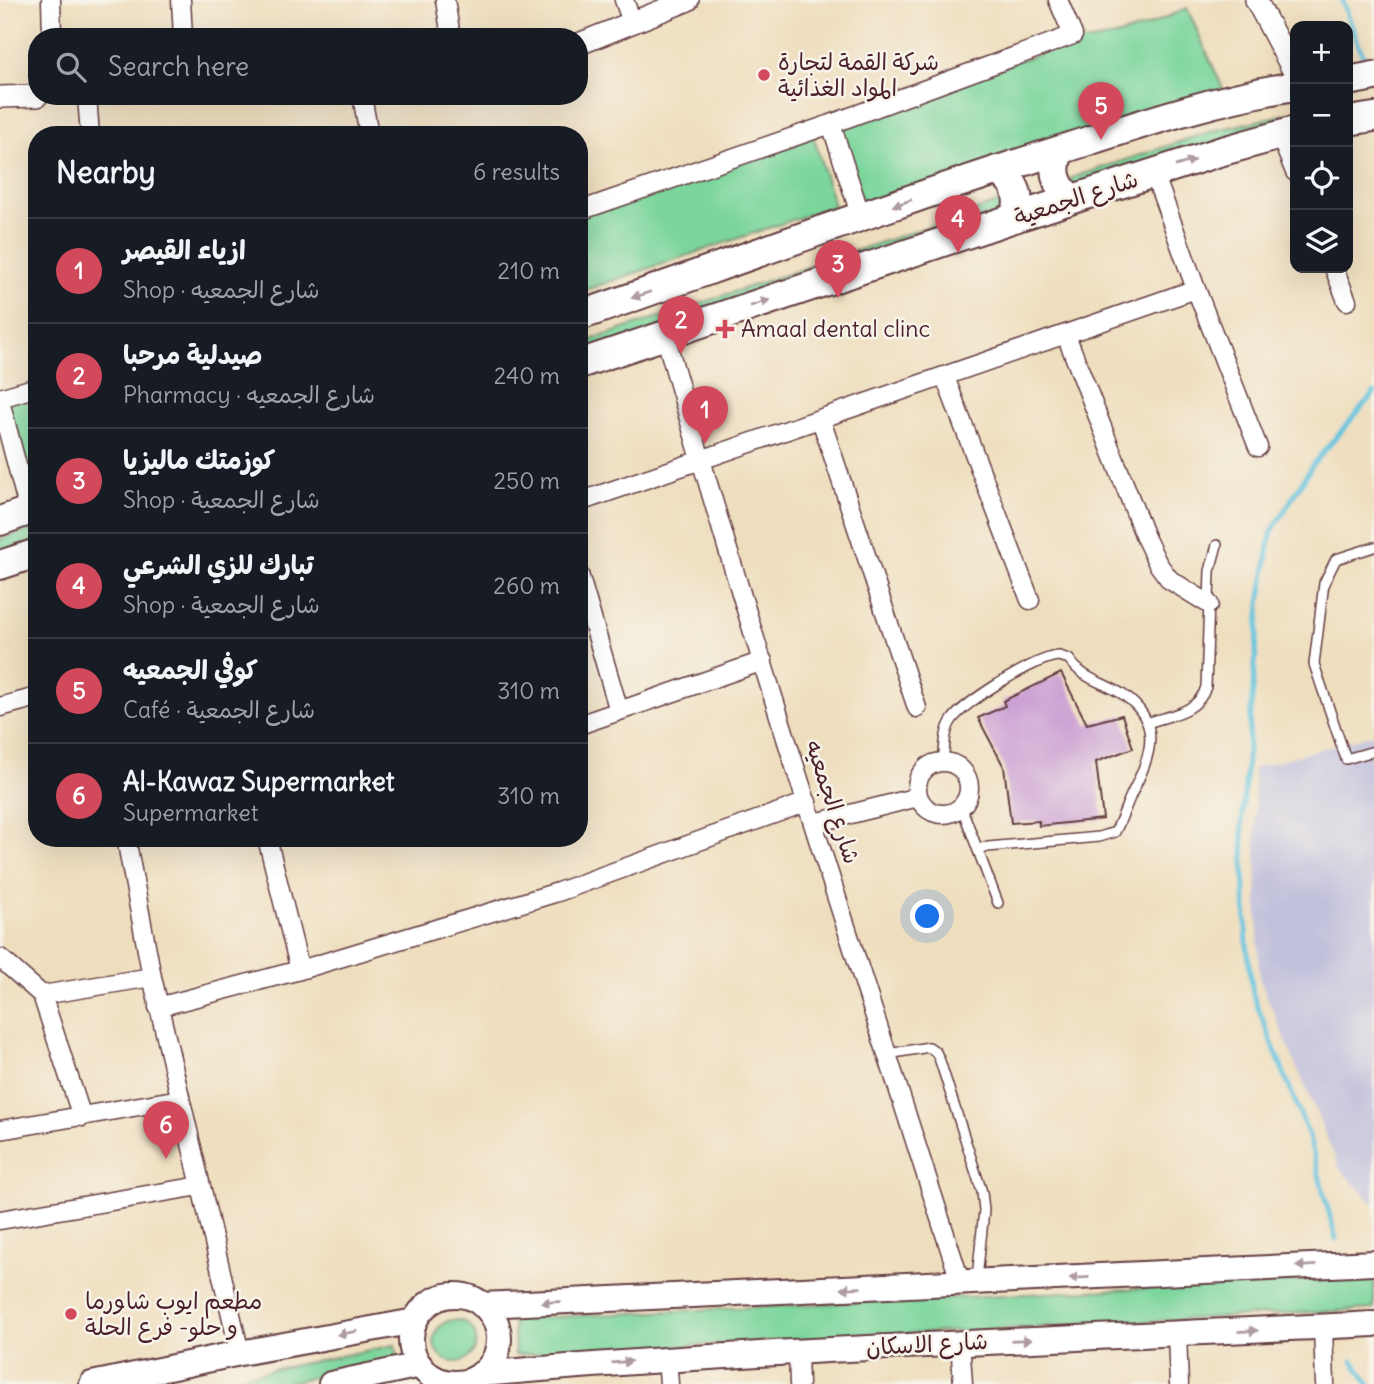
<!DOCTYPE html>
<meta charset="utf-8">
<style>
body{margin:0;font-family:Delius,"Playpen Sans Arabic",sans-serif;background:#20242c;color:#f1f3f6}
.controls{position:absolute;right:21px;top:21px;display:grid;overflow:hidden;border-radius:14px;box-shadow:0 7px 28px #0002}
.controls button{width:63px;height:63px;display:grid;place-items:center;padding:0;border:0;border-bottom:2px solid #363941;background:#171b24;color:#f1f3f6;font:35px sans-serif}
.you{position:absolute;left:928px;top:917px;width:24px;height:24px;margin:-18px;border:5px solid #fff;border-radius:50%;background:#1a73e8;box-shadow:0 0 0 10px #1a73e833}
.badge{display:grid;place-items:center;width:46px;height:46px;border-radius:50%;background:#d1495b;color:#fff;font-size:23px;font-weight:700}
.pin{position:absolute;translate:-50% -58px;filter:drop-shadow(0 2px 4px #0008)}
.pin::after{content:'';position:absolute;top:37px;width:24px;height:21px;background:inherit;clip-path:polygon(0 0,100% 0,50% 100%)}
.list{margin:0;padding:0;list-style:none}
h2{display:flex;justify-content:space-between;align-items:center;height:91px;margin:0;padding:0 28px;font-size:30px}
h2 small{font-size:23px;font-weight:400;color:#9ea1a6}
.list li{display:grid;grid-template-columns:46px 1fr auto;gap:21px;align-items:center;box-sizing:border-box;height:105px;padding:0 28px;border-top:2px solid #363941}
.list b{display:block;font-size:26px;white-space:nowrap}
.list p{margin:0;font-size:23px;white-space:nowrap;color:#9ea1a6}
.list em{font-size:23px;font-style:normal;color:#9ea1a6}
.icon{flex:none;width:38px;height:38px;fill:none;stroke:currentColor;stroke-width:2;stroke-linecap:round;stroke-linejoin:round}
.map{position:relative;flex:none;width:1374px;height:1384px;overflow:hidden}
.search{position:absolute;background:#171b24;box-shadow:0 7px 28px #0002;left:28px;top:28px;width:560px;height:77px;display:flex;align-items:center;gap:18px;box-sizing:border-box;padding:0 24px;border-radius:28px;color:#9ea1a6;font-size:26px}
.panel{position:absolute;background:#171b24;box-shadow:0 7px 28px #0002;left:28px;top:126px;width:560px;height:721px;border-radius:28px}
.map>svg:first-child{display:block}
</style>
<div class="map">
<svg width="1374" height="1384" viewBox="0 0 1374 1384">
<rect width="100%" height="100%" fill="#f7f3e8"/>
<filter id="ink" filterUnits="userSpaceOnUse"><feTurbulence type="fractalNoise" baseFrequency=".0143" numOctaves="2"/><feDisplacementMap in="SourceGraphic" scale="14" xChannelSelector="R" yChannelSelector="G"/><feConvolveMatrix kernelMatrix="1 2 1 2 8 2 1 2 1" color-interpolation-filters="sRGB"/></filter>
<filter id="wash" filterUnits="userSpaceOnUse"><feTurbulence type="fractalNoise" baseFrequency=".00686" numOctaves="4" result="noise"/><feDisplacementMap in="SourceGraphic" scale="28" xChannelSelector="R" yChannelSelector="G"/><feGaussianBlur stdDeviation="1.57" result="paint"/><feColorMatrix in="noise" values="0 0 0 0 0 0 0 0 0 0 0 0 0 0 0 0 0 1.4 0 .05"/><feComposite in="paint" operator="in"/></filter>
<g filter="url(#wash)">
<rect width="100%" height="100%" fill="#efdebe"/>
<!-- industrial -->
<path fill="#c2c1dc" d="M1374 734V1204L1340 1169 1259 978 1254 768Z"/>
<!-- green -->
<path fill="#7cd69c" stroke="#637a64" stroke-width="2" d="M1187 8 1223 89 866 211 830 121 1068 45 1109 38 1145 27Z
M1295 112V125L1071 193V178L1209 132Z
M811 128 834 206 579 292V207Z
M1000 202 1007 204 1010 209 579 358V344Z
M37 388V485L27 487 2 397Z
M37 527V540L0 552V539Z
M1374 1277V1309L515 1355 513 1319Z
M434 1341a21 21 0 1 1 42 0a21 21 0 1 1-42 0Z
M395 1345 399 1360 280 1384H202Z"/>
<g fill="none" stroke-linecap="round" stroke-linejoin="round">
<!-- stream -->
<path stroke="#60c2de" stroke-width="5" d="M1342 0 1368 69
M1336 1239 1308 1134 1253 995 1247 946 1242 819 1260 604 1271 533 1313 464 1374 393
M1353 1361 1369 1384"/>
</g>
<g id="blocks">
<!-- building -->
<path fill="#c799d2" d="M1061 673 1087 724 1122 715 1133 748 1096 762 1103 819 1039 826V821L1011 823 1004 767 978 718 1005 706 1003 701Z"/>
</g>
</g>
<g filter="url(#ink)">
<use href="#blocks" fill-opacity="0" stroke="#633c41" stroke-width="2"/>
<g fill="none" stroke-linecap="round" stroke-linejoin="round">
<!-- service casing -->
<g stroke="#633c41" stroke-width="12">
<path id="service" d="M1374 547 1336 559 1324 583 1314 664 1346 759 1374 751
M1147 723C1170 715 1198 713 1206 687L1210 571 1217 545
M943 762C945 748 944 731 952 720 964 702 1038 656 1059 656 1062 657 1066 658 1069 659 1082 679 1103 682 1122 694 1164 722 1151 755 1132 793 1126 806 1122 819 1115 832L1099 837 977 848
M961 806 998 903
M888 1054 929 1047 936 1052 940 1061 982 1192 984 1210 977 1279"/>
</g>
<!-- minor casing -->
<g stroke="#633c41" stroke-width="21">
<path id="minor" d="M51 0 52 37
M181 0 183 37
M445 0 451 37
M624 0 632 22
M87 96 90 135
M362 96 369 135
M831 124 861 217
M1280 135 1295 172
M1154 173 1196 289 1258 447
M579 211 831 124 1073 35 1058 0
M1334 268 1347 301
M665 335C755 654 860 968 961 1284
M1066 335 1145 537 1158 564 1170 580 1209 604
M945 377 1030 600
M0 398 37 387
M0 401 29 511
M821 420 917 708
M579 502 1196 289
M579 574 619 711
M0 707 37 697
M579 725 763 661
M917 788a26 26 0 1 1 52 0a26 26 0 1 1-52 0Z
M815 823 918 797
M126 838 152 977 240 1353
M267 838 300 970
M0 958 42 995 82 1117
M42 995 152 977
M158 1007 300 970 558 892 807 802
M0 1130 180 1099
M0 1220 200 1186
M1323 1327 1325 1384
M1177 1335 1179 1384
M960 1342 963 1384
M798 1351 799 1384
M667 1358 669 1384
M437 1379 438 1384"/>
</g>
<!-- tertiary casing -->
<g stroke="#633c41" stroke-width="24">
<path id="tertiary" d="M1256 0 1295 74
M579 44 688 0
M0 97 37 96"/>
</g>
<!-- secondary casing -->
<g stroke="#633c41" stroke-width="28">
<path id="secondary" d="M411 1339a44 44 0 1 1 88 0a44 44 0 1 1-88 0Z
M482 1305 1374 1263
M481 1374C778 1348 1076 1339 1374 1324
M92 1384 240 1353 415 1321
M331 1384 420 1365"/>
</g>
<!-- primary casing -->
<g stroke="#633c41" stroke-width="32">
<path id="primary" d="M1348 81 1374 76
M1348 121 1374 117
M1060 150C1051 170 1055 186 1072 199
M997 170C1016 181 1022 197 1015 218
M579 316C739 260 899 201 1060 150 1138 125 1214 99 1295 86
M579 364 1017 217 1219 152 1295 131
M0 521 37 508
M0 565 37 553"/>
</g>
<!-- service -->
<use href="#service" stroke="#fff" stroke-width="9"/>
<!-- minor -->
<use href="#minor" stroke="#fff" stroke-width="18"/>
<!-- tertiary -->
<use href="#tertiary" stroke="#fff" stroke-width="21"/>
<!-- secondary -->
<use href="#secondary" stroke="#fff" stroke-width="24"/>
<!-- primary -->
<use href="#primary" stroke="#fff" stroke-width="28"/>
</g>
<!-- one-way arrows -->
<defs><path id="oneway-solid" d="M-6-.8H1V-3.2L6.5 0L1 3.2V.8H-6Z" transform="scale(1.75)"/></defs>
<g fill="#ae9aa0">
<use href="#oneway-solid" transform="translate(1185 163) rotate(-17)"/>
<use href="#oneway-solid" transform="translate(902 203) rotate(161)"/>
<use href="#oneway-solid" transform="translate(641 295) rotate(161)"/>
<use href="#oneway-solid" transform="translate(760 303) rotate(-18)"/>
<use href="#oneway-solid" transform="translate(1306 1266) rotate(177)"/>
<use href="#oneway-solid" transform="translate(1079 1278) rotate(177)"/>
<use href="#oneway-solid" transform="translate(851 1288) rotate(178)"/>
<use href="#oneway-solid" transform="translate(551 1302) rotate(178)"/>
<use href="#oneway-solid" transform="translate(1248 1331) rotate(-3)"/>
<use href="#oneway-solid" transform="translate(347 1333) rotate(170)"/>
<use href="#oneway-solid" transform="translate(1021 1340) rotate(-2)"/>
<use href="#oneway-solid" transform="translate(622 1362) rotate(-5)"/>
</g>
</g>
<!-- markers -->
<g fill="#d1495b" stroke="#f7f3e8" stroke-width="2.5">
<circle cx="764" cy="75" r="7"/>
<path d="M721.5 318.5h7v7h7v7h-7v7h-7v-7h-7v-7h7z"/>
<circle cx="71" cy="1314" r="7"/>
</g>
<g text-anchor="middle" stroke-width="5" stroke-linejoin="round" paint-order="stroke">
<!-- poi labels -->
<g font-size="23" fill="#4a1f2b" stroke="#f7f3e8" text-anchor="start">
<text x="778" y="70">شركة القمة لتجارة<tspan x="778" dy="26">المواد الغذائية</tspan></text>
<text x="741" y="337">Amaal dental clinc</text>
<text x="85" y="1309">مطعم ايوب شاورما<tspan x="85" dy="26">و حلو- فرع الحلة</tspan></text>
</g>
<!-- street labels -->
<g font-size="23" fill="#4a1f2b" stroke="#f7f3e8">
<text transform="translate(1076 198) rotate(-18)" y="8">شارع الجمعية</text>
<text transform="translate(833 802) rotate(72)" y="8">شارع الجمعيه</text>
<text transform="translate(927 1344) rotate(-3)" y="8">شارع الاسكان</text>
</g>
</g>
</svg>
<div class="controls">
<button>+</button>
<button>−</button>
<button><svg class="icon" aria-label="locate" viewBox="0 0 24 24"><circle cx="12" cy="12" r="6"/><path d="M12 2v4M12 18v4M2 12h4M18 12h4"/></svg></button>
<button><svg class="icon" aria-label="layers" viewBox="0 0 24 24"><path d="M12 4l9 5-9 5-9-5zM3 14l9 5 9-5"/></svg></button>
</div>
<div class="you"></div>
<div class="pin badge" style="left:705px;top:444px">1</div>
<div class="pin badge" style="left:681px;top:354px">2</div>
<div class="pin badge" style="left:838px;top:298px">3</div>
<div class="pin badge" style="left:958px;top:253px">4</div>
<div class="pin badge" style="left:1101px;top:140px">5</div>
<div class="pin badge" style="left:166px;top:1159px">6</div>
<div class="search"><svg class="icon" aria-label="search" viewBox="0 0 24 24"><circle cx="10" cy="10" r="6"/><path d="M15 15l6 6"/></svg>Search here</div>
<section class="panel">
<h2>Nearby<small>6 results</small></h2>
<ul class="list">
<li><span class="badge">1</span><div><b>ازياء القيصر</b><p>Shop · شارع الجمعيه</p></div><em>210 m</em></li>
<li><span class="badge">2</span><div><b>صيدلية مرحبا</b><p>Pharmacy · شارع الجمعيه</p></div><em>240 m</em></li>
<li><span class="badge">3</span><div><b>كوزمتك ماليزيا</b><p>Shop · شارع الجمعية</p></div><em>250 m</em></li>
<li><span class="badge">4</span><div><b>تبارك للزي الشرعي</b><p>Shop · شارع الجمعية</p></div><em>260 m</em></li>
<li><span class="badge">5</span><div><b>كوفي الجمعيه</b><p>Café · شارع الجمعية</p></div><em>310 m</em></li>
<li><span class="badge">6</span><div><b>Al-Kawaz Supermarket</b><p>Supermarket</p></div><em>310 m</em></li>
</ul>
</section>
</div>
